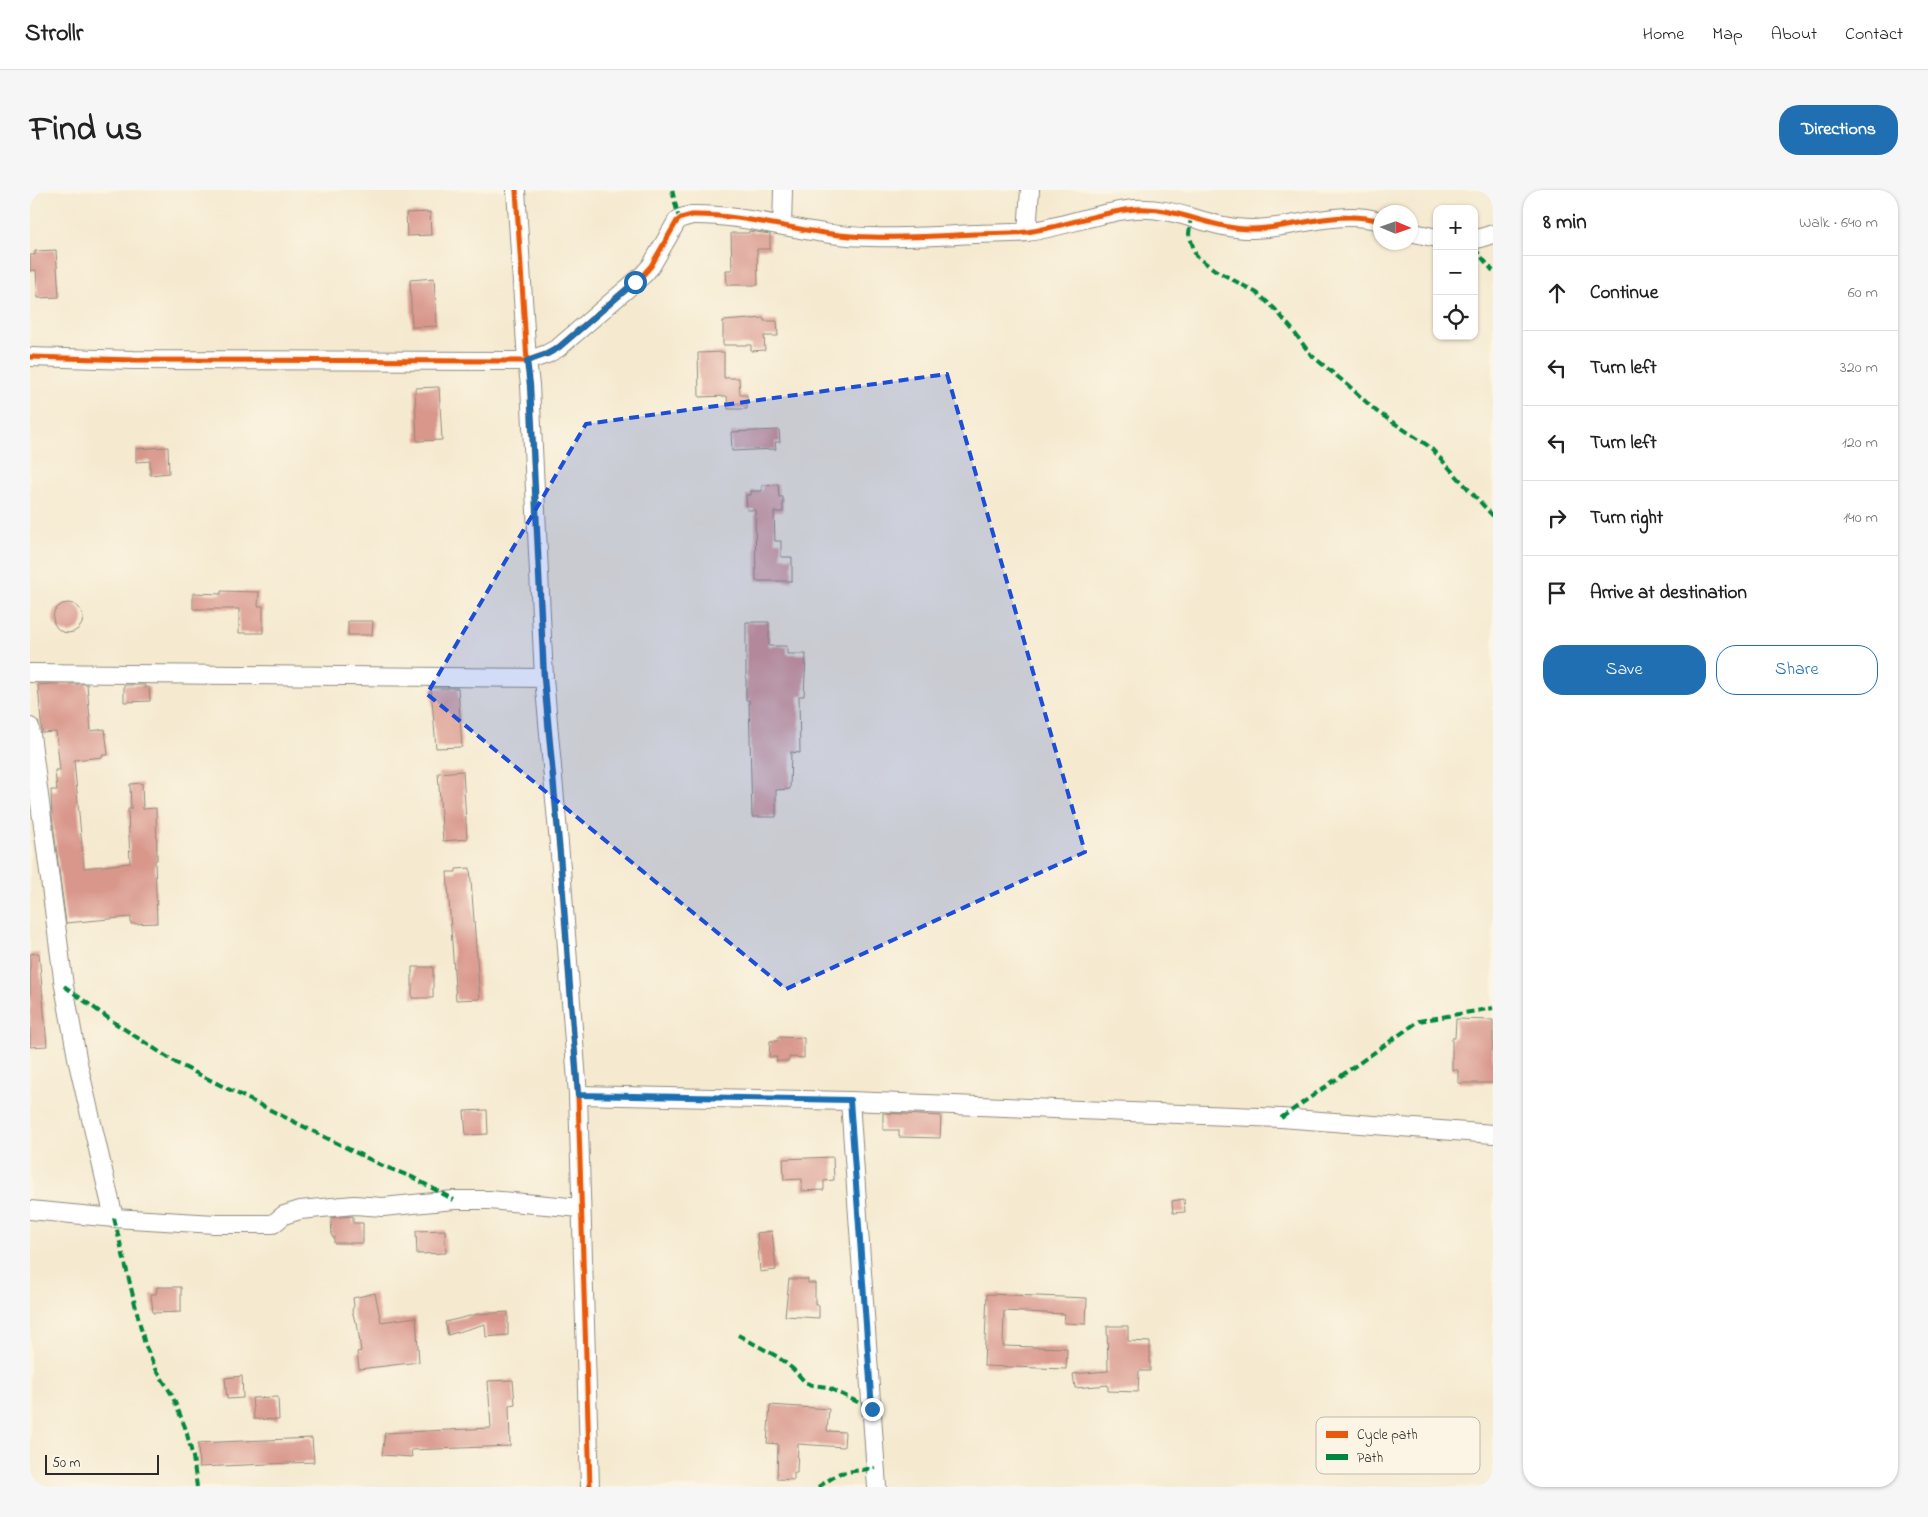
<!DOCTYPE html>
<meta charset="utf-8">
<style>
body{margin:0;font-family:"Indie Flower",sans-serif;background:#f6f6f6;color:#222}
.controls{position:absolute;right:15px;top:15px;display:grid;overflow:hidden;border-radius:10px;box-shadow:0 1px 4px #0004}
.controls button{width:45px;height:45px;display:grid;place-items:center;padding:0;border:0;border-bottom:1px solid #e0e0e0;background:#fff;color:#222;font:25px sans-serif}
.compass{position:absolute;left:1343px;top:15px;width:45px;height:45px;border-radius:50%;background:#fff;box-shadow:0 1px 4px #0004;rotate:92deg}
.scale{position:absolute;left:15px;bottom:12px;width:114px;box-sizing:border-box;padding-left:5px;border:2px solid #2b2b2b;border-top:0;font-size:14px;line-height:18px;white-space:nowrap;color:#2b2b2b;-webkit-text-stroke:4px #fcf5e5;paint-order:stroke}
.stop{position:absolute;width:15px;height:15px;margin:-11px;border:4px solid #1f6fb2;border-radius:50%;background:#fff}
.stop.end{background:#1f6fb2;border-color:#fff;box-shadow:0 1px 5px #0008}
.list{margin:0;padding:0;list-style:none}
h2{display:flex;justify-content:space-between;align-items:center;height:65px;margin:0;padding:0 20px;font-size:21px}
h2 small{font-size:16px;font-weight:400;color:#767676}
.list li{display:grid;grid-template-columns:32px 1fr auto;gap:15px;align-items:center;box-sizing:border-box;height:75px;padding:0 20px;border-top:1px solid #e0e0e0}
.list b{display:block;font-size:19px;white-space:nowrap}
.list em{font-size:16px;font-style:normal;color:#767676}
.actions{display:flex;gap:10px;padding:15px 20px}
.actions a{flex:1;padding:11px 0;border:1px solid #1f6fb2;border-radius:20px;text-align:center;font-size:18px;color:#1f6fb2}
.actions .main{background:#1f6fb2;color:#fff}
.icon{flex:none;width:28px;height:28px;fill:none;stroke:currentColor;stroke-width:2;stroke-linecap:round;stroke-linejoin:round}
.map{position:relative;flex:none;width:1463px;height:1297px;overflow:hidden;border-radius:20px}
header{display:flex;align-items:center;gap:30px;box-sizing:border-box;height:70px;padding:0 25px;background:#fff;border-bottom:1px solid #e0e0e0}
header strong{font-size:24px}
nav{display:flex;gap:28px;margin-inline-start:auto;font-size:18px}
.intro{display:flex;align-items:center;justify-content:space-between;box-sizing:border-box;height:120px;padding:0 30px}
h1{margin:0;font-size:35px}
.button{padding:12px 22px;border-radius:20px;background:#1f6fb2;color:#fff;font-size:18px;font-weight:700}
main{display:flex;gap:30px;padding:0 30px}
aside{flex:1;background:#fff;border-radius:20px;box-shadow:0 1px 4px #0004}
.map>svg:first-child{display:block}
</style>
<header>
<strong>Strollr</strong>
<nav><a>Home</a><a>Map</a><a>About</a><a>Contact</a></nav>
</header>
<div class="intro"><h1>Find us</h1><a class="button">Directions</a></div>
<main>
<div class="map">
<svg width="1463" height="1297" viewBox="0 0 1463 1297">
<rect width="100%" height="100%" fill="#fcf5e5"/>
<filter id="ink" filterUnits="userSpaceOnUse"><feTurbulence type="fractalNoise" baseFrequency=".02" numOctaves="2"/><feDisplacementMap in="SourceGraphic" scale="10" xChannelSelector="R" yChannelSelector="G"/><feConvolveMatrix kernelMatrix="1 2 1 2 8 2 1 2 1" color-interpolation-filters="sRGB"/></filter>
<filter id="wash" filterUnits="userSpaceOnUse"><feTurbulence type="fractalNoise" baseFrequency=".0096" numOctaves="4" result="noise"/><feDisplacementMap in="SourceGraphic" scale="20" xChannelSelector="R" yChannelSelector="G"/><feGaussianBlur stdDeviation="1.12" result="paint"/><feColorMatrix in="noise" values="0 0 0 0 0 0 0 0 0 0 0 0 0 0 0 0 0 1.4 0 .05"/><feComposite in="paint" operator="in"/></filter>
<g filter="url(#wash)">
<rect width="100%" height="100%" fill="#f5ead0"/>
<g id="blocks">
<!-- building -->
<path fill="#d9978c" d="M400 22 401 45 377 46 376 23Z
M719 41 740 44V59H727L728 95H697L696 80H702L701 43H719Z
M26 60 29 107 8 108 6 80 0 81V65H5V61Z
M404 88 407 136 382 137 380 90Z
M734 128V131H747L748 146H734L735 160 721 161V155H693V131Z
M694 162V188H709L710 205H717V219H698L697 206 669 207 668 163Z
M409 197 412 250 387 251 385 198Z
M749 240 750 252H745L746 259 702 261 701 242Z
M138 257 139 283 120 285V271L106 272V259Z
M748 294 749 307H753V322H744L745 351H751V367H762V391H726L725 320H717L716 305H721V301H732V295Z
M191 401 229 402 228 416H233V443H209V419H163V403L191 404Z
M23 428a15 15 0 1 1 30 0a15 15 0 1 1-30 0Z
M318 431H343L342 445H318Z
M716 432H739V456H757V464H776L774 506H769L770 563 761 562 760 599 746 600V627H722L719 510H716Z
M21 494H57L61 541 75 539 78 565H72L73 567 44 570 54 678 100 673 98 619H101L100 594 112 593 113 619 126 618 127 670H125L127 733 101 734V727L36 733 22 626 21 600H27L25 580H30L26 542 12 543 8 495Z
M94 495H115V498L119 497 120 511 94 512Z
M401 498H428L432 557 406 558Z
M433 581 437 649 413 651 408 583Z
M440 678 450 809 426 810 417 682H426V679Z
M9 763 17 856 0 857V764Z
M382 777H403V808H382Z
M1426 829 1463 830V893H1428V880H1422V848H1425Z
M748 847 774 848V868L759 867V871H746L747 867H739L740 851H748Z
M457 920 458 944 436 945 434 921Z
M853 923 911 926 910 948 869 947V940H853Z
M803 967 804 990 794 991V1000L772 1001V989L754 990 753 969Z
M1154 1009 1155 1022 1143 1023 1142 1011Z
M323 1026V1033H333V1053H304V1047H302L301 1028Z
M415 1040 416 1063 387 1064 386 1041Z
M742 1041 746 1080 730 1082 727 1043Z
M759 1089H778V1093H785V1115H789V1128L755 1126Z
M127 1097H151V1122L123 1123 121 1104H126Z
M345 1103 351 1132 386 1127 389 1172 329 1179 327 1162 331 1161 327 1132H325L322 1120 324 1116 323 1108Z
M957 1104 1057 1108 1056 1134 1034 1133 1035 1124 974 1121 973 1156 1037 1158 1036 1179 954 1176Z
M478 1122V1145L456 1147 455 1134 418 1145 415 1132 448 1124Z
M1077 1136H1098V1151L1120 1152V1181H1109L1108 1202 1078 1201V1195L1045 1198 1043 1184 1078 1181Z
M212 1186 213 1208 197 1209 195 1188Z
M483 1190 485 1214 479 1215 480 1256 381 1260 382 1267 352 1265 355 1243 461 1238 458 1191Z
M248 1207 249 1230 224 1229 222 1208Z
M740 1215 799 1219 797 1241 815 1242 814 1257 768 1254 767 1283H764V1290L747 1289 748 1254 737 1253Z
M282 1248 284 1272 169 1277 168 1253Z"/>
</g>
</g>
<g filter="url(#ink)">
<use href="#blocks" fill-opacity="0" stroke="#908a7e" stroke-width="1"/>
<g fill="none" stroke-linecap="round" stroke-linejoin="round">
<!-- minor casing -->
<g stroke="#908a7e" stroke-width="20">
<path id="minor" d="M486 0 497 171 500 195 514 488 530 665 548 905 560 1297
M752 36 753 0
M997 42 1000 0
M1380 42 1407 48
M1444 50 1463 44
M0 167 103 170 497 171 517 164 528 158 613 85 621 76 647 31 651 28 662 25C722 24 781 47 842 47 876 48 910 46 944 44 962 43 980 44 997 42 1034 37 1068 22 1105 19 1146 16 1182 40 1223 39 1266 38 1308 19 1350 31
M0 483 514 488
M0 537 34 796 48 873 84 1028
M548 905 820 911
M0 1020 84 1028 185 1034H243L254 1025 270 1020 324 1015 353 1017 424 1010H459L551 1018
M847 1297 820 911 1251 928 1463 944"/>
</g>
<!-- minor -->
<use href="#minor" stroke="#fff" stroke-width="18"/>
<!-- quiet -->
<path stroke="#00873e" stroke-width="4" stroke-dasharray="8 4" stroke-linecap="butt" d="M642 0 649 29
M1161 26 1159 44 1166 66 1185 80 1227 103 1245 119 1261 138 1281 165 1319 196 1346 221 1400 257 1463 326
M1444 58 1463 81
M34 796 85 833 148 874 353 976 382 987 424 1010
M1251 928 1389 831 1463 818
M84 1028 115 1155 126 1179 142 1205 155 1237 163 1267 167 1297
M708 1145 748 1167 763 1179 776 1193 782 1195 797 1197 842 1219
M788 1297 810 1283 845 1278"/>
<!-- cycleway casing -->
<g stroke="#fcf5e5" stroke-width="8">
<path id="cycleway" d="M486 0 497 171 500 195 514 488 530 665 548 905 560 1297
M0 167 103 170 497 171 517 164 528 158 613 85 621 76 647 31 651 28 662 25C722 24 781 47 842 47 876 48 910 46 944 44 962 43 980 44 997 42 1034 37 1068 22 1105 19 1146 16 1182 40 1223 39 1266 38 1308 19 1350 31"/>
</g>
<!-- cycleway -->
<use href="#cycleway" stroke="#e8590c" stroke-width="5"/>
</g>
</g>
<g fill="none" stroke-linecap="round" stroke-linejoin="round" filter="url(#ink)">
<!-- route -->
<path stroke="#1f6fb2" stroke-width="6" d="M605 92 528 158 517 164 497 171 500 195 514 488 530 664 548 905 820 910 842 1219"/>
</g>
<!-- marked area -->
<path fill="#1d4ed8" fill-opacity="0.2" stroke="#1d4ed8" stroke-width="4" stroke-dasharray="10 6" stroke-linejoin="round" d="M917 184 1055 662 756 799 397 504 556 234Z"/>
<!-- legend -->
<rect x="1286" y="1227" width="164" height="57" rx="8" fill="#fcf5e5" stroke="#bdb8ad" stroke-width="1"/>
<rect x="1296" y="1241" width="22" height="7" fill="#e8590c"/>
<rect x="1296" y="1264" width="22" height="6" fill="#00873e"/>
<g font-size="14" fill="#2b2b2b">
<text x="1327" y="1249">Cycle path</text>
<text x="1327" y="1272">Path</text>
</g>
</svg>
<div class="controls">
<button>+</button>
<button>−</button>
<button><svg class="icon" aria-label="locate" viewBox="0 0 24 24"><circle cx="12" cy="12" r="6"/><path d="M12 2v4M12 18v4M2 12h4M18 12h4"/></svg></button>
</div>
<svg class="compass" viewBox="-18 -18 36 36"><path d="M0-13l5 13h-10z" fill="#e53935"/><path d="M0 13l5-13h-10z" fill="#767676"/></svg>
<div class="scale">50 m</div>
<div class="stop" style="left:605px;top:92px"></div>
<div class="stop end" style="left:842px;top:1219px"></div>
</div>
<aside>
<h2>8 min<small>Walk · 640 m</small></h2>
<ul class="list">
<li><svg class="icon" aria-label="ahead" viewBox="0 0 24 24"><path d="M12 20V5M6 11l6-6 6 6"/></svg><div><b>Continue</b></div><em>60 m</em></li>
<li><svg class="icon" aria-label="left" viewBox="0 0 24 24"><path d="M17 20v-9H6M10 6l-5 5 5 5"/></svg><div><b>Turn left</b></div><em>320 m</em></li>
<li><svg class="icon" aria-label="left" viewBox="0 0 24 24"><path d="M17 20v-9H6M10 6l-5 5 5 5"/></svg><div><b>Turn left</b></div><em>120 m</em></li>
<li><svg class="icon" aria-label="right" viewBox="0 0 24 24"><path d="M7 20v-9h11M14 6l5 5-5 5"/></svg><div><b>Turn right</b></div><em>140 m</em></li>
<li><svg class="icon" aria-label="arrive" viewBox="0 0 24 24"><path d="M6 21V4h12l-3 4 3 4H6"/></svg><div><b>Arrive at destination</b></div></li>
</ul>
<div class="actions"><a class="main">Save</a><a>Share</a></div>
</aside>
</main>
